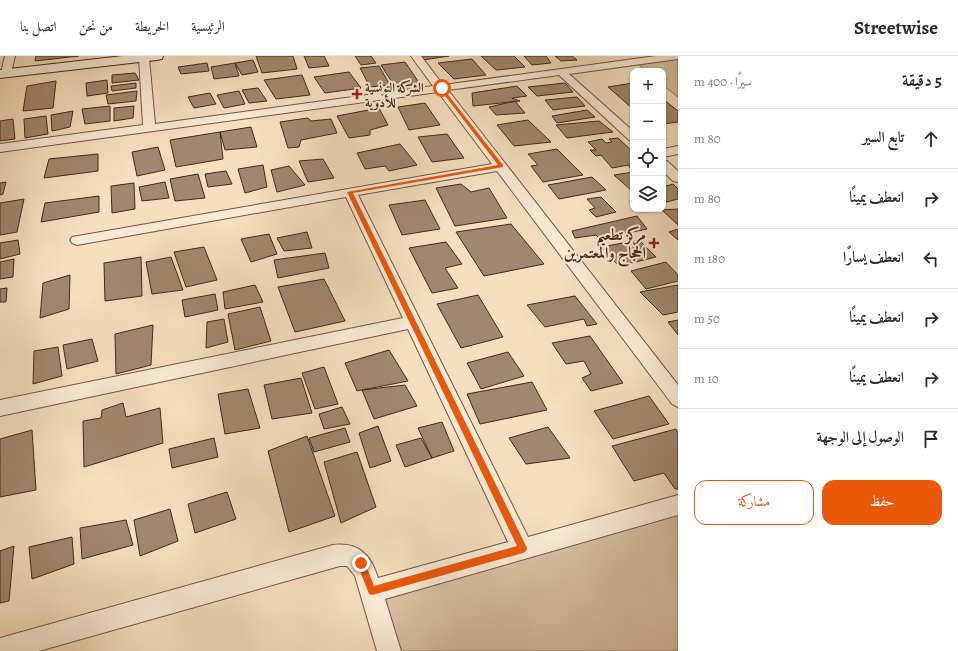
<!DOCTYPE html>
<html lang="ar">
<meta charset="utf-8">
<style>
body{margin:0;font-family:Alegreya,Amiri,serif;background:#f7f7f7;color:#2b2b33;direction:rtl}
.controls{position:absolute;right:12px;top:12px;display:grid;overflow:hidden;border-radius:8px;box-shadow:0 1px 3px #0004}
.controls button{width:36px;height:36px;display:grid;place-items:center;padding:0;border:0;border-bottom:1px solid #e1e1e2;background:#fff;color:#2b2b33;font:20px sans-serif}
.stop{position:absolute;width:12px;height:12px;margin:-9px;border:3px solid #ea580c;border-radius:50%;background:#fff}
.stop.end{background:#ea580c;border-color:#fff;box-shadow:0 1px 4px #0008}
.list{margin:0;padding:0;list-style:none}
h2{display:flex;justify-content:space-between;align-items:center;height:52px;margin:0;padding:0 16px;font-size:17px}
h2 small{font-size:13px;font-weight:400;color:#7c7c81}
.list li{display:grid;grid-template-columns:26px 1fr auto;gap:12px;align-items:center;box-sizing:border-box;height:60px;padding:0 16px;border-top:1px solid #e1e1e2}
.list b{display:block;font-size:15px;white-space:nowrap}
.list em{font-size:13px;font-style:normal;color:#7c7c81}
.actions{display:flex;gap:8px;padding:12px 16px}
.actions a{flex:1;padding:9px 0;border:1px solid #ea580c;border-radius:12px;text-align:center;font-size:14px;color:#ea580c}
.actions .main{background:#ea580c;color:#fff}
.icon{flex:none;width:22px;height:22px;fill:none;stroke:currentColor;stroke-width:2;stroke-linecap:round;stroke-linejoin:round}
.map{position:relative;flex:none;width:678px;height:595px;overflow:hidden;direction:ltr}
header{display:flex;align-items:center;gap:24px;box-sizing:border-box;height:56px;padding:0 20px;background:#fff;border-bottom:1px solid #e1e1e2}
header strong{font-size:19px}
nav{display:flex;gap:22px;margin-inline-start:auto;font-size:14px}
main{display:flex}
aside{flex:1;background:#fff}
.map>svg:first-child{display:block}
</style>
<header>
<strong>Streetwise</strong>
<nav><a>الرئيسية</a><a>الخريطة</a><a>من نحن</a><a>اتصل بنا</a></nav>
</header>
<main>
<aside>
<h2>5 دقيقة<small>سيرًا · 400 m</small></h2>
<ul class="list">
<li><svg class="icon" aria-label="ahead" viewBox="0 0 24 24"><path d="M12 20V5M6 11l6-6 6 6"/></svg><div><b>تابع السير</b></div><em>80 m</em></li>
<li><svg class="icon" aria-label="right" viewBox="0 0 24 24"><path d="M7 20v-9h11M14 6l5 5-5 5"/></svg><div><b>انعطف يمينًا</b></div><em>80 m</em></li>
<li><svg class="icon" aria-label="left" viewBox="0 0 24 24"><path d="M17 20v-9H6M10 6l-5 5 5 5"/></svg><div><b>انعطف يسارًا</b></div><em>180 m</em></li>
<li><svg class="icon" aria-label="right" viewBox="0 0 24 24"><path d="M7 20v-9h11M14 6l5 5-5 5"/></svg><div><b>انعطف يمينًا</b></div><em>50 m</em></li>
<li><svg class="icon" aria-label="right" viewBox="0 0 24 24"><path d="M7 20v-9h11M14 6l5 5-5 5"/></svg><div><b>انعطف يمينًا</b></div><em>10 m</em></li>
<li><svg class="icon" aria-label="arrive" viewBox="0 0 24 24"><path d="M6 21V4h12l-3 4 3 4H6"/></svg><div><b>الوصول إلى الوجهة</b></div></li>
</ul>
<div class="actions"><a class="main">حفظ</a><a>مشاركة</a></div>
</aside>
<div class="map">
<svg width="678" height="595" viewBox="0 0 678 595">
<rect width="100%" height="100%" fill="#f4dfbe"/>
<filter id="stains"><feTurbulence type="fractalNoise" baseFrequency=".005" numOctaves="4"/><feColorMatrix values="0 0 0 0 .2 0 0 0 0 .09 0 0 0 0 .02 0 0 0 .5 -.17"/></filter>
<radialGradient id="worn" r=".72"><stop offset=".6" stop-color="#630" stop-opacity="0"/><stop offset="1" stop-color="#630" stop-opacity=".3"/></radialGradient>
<!-- green -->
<path fill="#d7c0a2" stroke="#90745e" d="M678 0V41L663 29V15H646L636 6Z
M678 455V595H392L375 539Z"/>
<!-- building -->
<path fill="#a1876f" stroke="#48281a" d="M36 0H79L35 5Z
M256 0H293L297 13 262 17Z
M304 0H324L329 10 309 12Z
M355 0H371L376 7 361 9Z
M420 0H449L423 4Z
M481 0H514L525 11 496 14Z
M524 0H546L551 7 532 9Z
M555 0H572L577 4 561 5Z
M472 3 486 19 454 23 438 7Z
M253 4 258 16 242 19 235 7Z
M405 6 420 28 395 31 381 9Z
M207 7 209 15 181 18 178 11Z
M235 7 239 20 214 23 211 11Z
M379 10 390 29 370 31 360 12Z
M349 16 361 32 325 37 314 21Z
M135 17 139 24 112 27V19Z
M302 19 310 39 276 43 264 24Z
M107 24 108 37 87 40 86 27Z
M56 25 53 52 23 55 27 30Z
M136 27V32L112 35 111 30Z
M565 27 573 36 537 40 528 31Z
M633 27V52H632L608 31Z
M517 30 527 40 512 42 520 45 473 50 472 37Z
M258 32 267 45 249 47 242 34Z
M137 35 136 45 108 48 106 39Z
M239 35 245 48 224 52 217 39Z
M210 37 216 48 194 52 188 41Z
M577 41 585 50 553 54 545 44Z
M663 43 678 55V66L663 68Z
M515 45 525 57 496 59 489 51Z
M425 47 440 69 409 74 398 51Z
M110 50V65L85 68 82 53Z
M134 50 133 62 114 65V52Z
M379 52 388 69 370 74V79L349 82 337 60Z
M587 54 595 61 557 67 552 60Z
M73 55 70 71 52 75 51 59Z
M46 60 48 78 25 82 24 63Z
M308 62 311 65 331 63 337 77 301 84 299 91 288 92 280 66Z
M13 63 15 83 0 85V65Z
M528 64 551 86 514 90 497 69Z
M599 65 613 76 567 82 556 69Z
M251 71 257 91 225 94 220 76Z
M220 76 223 103 176 111 170 84Z
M447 78 464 102 432 106 418 81Z
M618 82 633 96V113H631L628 109 612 112 601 99 596 100 590 94H596L588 86 602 83 606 87 612 86 609 83Z
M400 88 417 109 389 115 385 110 365 113 357 97Z
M158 91 165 114 137 120 132 96Z
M557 93 583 119 543 126 531 110 538 109 528 98Z
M98 98V115L44 122 49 103Z
M323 103 334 122 308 126 299 105Z
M263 109 267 131 245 137 238 113Z
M289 110 305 129 277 136 271 114Z
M226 115 232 128 208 131 205 118Z
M633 116V133L631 134 614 119Z
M198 118 205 142 175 145 170 123Z
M592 121 606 134 559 143 548 129Z
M6 126 3 138 0 139V127Z
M165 126 169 142 142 145 139 131Z
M134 127 135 153 112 157 111 130Z
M461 128 471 136 489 132 507 162 455 170 436 132Z
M673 128 678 133V143L663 147V131Z
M99 140V156L41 166 45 147Z
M601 141 616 156 596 161 589 154 595 152 587 143Z
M24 143 17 176 0 179V147Z
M425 144 440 173 402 179 389 149Z
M678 153V169L662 154Z
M637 160 647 173 600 183 596 179 575 182 572 175Z
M511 168 544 208 484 220 456 176Z
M678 173V184L669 176Z
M307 176 312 192 284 195 277 182Z
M269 178 277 198 251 206 241 183Z
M18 184 20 198 0 203V187Z
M639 184 656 201 619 210 601 191Z
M446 186 462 208 445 212 458 232 432 237 409 192Z
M204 191 217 224 186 231 174 196Z
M325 197 329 212 278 222 274 204Z
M141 201 142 240 105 245 104 207Z
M171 201 183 234 152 238 146 206Z
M14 203 13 221 0 223V206Z
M666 206 678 219V225L646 233 631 215Z
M70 219 69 253 40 262 43 227Z
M324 223 345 265 295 276 278 231Z
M255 229 263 246 225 253 223 236Z
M678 229V256L663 259 640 236Z
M7 232 6 246H0V233Z
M215 238 218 254 185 261 182 244Z
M478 239 503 281 461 292 437 248Z
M575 240 597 268 587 270 584 263 545 271 527 249Z
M260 251 271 285 235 294 228 258Z
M224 263 228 286 206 292 207 266Z
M678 264V279L668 266Z
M153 269 151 309 116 318 115 278Z
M590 280 623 327 591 335 582 322 591 318 584 305 566 308 552 287Z
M92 283 98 305 67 313 63 289Z
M58 291 62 320 33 328 34 295Z
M389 294 408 325 357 335 345 307Z
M508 296 524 320 481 333 467 307Z
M324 311 338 348 315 353 302 317Z
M301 322 312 357 272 363 264 329Z
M532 326 547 354 480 368 467 338Z
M405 329 417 350 374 363 362 334Z
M248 333 260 372 225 378 218 338Z
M649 340 669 368 613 383 594 355Z
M123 347 126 361 160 352 163 387 84 411 83 365 101 362 102 354Z
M342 351 350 368 324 373 319 358Z
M442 366 454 395 432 402 418 372Z
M378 370 391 405 370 412 359 377Z
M548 371 570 402 526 408 509 382Z
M345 372 350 386 314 396 309 382Z
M676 373 678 377V433H675L664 417 634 425 612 390Z
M32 374 36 434 0 441V383Z
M307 380 335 460 289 476 268 395Z
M214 382 218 401 172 412 169 393Z
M421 382 432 402 405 411 396 389Z
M357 396 376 451 341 467 324 406Z
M227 436 236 463 195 477 188 448Z
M170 453 178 485 140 500 134 464Z
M126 464 133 489 82 503 80 472Z
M72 481 74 508 32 523 29 491Z
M14 490 9 545 0 547V495Z"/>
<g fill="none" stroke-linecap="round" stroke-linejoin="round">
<!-- street casing -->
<g stroke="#735643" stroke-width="2">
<path id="street" d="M5 0H15L11 17 6 20 1 17Z
M140 0H148L149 2 155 68 433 30 411 0H421L443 29 656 0H678V3L569 18 633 75V85L629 84 559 19 448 34 678 329V351L672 348 497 115 358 139 528 481 678 439V459L385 543 401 595H377L355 520 347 510H340L39 595H0V582L333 489C359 486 371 499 378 522L508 486 408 273 0 360V344L403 262 346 141 77 189 72 187 70 184 72 181 492 108 438 36 0 96V88L143 69 139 2Z
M678 90V98L663 101V93Z
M663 104 667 105 678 115V126L673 125 663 115Z"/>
</g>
<!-- secondary casing -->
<g stroke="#48281a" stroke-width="2">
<path id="secondary" d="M123 0H163L162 3 157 4 0 22V14Z"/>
</g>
<!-- street -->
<use href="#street" fill="#f8ead5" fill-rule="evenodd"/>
<!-- secondary -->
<use href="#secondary" fill="#f8ead5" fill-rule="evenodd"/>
</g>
<!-- route -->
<path fill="#ea580c" d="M442 31 503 109V111L353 137 527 492 526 495 523 497 372 539 369 538 357 507 358 504 361 503 364 504 374 530 517 490 347 136 498 109 440 33Z"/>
<!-- markers -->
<g fill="#8f2418" stroke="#f8ead5" stroke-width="1.5">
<path d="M355 32h4v4h4v4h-4v4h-4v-4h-4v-4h4z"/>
<path d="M652 181h4v4h4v4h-4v4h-4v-4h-4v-4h4z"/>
</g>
<g text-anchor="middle" stroke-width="4" stroke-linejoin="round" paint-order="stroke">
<!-- far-poi labels -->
<g font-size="13" font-weight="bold" fill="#48281a" stroke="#f8ead5" text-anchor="start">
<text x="365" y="36">الشركة التونسية<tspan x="365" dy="15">للأدوية</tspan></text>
</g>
<!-- poi labels -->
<g font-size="16" font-weight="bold" fill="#48281a" stroke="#f8ead5" text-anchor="end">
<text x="646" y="184">مركز تطعيم<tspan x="646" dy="18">الحجاج والمعتمرين</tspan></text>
</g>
</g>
<rect width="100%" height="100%" filter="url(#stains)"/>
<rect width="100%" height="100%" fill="url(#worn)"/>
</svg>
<div class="controls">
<button>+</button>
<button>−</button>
<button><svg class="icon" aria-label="locate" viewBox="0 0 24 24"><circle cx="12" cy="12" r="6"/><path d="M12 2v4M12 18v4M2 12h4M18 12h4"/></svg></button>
<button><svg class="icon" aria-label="layers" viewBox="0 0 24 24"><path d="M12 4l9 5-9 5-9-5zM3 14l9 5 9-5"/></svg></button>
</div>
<div class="stop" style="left:442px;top:32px"></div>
<div class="stop end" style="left:361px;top:507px"></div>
</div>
</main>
